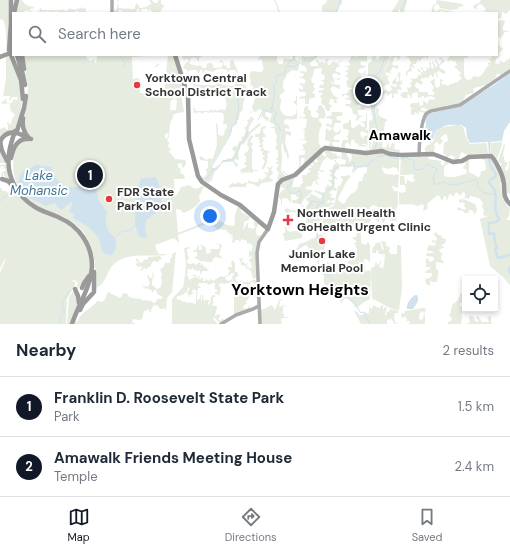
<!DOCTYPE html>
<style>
body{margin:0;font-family:"DM Sans",sans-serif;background:#f2f2f3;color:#1f2937}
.controls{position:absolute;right:12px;bottom:12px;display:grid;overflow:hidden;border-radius:0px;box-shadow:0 2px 6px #0003}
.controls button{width:36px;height:36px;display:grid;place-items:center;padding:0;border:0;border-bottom:1px solid #e0e1e3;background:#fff;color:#1f2937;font:20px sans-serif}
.you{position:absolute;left:210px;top:216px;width:14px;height:14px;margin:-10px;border:3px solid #fff;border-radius:50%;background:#1a73e8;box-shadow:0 0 0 6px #1a73e833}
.badge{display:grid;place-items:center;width:26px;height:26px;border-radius:50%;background:#111827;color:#fff;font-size:13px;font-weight:700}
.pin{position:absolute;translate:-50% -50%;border:2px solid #fff;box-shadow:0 1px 4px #0006}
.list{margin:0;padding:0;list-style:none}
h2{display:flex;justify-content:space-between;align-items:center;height:52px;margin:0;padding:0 16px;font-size:17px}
h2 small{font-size:13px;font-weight:400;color:#747a83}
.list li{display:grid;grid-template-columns:26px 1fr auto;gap:12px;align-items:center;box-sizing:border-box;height:60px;padding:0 16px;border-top:1px solid #e0e1e3}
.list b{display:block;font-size:15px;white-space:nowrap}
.list p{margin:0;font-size:13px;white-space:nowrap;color:#747a83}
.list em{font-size:13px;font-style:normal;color:#747a83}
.icon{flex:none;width:22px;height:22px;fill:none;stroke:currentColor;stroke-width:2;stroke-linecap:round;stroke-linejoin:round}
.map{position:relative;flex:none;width:510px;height:324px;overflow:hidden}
.search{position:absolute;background:#fff;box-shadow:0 2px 6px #0003;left:12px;right:12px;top:12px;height:44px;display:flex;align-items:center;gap:10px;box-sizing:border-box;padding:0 14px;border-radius:0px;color:#747a83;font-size:15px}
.sheet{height:172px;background:#fff}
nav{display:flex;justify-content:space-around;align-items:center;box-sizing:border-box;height:56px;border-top:1px solid #e0e1e3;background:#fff;font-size:11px;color:#747a83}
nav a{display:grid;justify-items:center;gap:2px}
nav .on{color:#111827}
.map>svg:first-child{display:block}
</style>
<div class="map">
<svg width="510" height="324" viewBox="0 0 510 324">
<rect width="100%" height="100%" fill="#fff"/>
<!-- green -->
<path fill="#e6ecdf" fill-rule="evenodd" d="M0 0H10V2L7 51C6 42 7 26 3 20L0 19Z
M19 0H22C24 5 29 6 34 7V8L30 9V11L33 12H30L28 10 24 11 23 13H16Z
M149 0H152L153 2 155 3H157L159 0H161V4L165 6 162 8 160 13H153L150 9 148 11 147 9H142L140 12H139V9H137L136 13H123L122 11 120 10 118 13H116L113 11 118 8 134 9 135 8V6L137 3 140 8 146 7 151 4V3Z
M327 0H342V4L340 5 337 13H323L322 10V6L326 3Z
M399 0H407L404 13H401V11L399 9 398 13H391Z
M437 0 463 4V6L459 7 457 9 451 10 440 8 438 4H437L434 6V9L436 12 440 9 454 12V13H444V12L441 10 440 13H431L433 5 436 4Z
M481 0H510V10L506 14 502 12 501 18H497V13H483L486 9 481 4 478 5 476 9H475L473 7 474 5 479 3Z
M40 7 42 10H62L63 9 65 11 68 10 70 8V10L71 8 72 10 74 9 76 10 78 8 79 9 82 7 83 9 84 8 86 9V13L93 12V13H84L83 12 79 13 78 11H76L74 13H62L56 11 53 13 52 11 51 13 48 11 43 12V13H39Z
M504 20 505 21 503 27V30L510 32H505L500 39 498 36H497V24L499 21Z
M497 42 498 41 499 42 500 47 503 48V49L499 53 500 56 496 59 495 63 497 64 500 63V60L502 62H505L506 61 505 59 508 60 509 59 510 57V69L501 75 499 74H497L495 79 486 85 474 88 473 90 474 93 466 95C462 104 457 107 447 105L446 107 428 111 425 108H421V109L422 111H426L427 112 425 114 424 113 419 111 418 117V114L414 112 415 115H411V112H414H411V109L413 108 410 107V105L412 103H418L419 101 420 106 423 105V100L428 104V101L430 99 433 100 435 99V98L431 96 424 98V96H422V97L418 98V92L412 93V97L411 98 409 94 407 95 408 98H402V96L400 95 403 92H408L407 87 410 88 411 87V85L409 82 411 83 412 82V80L410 78 414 79 418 77V74L420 76 421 75V73L417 70 419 69 421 72 423 73V71L420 68 422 67 424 71H426L427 70 425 65 427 68 428 69 430 67 429 63 431 62V66L432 69 434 68V67L432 62 433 61 436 67H437V65L435 60H436L439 64H440L442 60 439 59 440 57 445 61 439 66 440 68 445 71V74H444L439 71 437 72 438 78 437 77 436 73 435 72 433 78 431 74 428 78 425 77 424 79 422 77 421 81 423 82V83L421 85 417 82 415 85 416 88 419 89V92H428V95H434V92L432 91 434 87 430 82 431 81 434 79H435C435 82 434 86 437 88L440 86V79L443 80 441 82 442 85 444 84 448 86 450 84H453L455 82 456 83 462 78 459 75 461 73 457 69 454 67 457 65 456 62 451 60 448 61 447 60 448 59 450 55H466L467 56 468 58H464V76L466 79 468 80 472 79 473 76 479 77C484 74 485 68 489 65L488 63 491 62 489 59 492 58V55L495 57V55H497V46L499 44Z
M23 55H87L86 57 90 61 93 60 94 58 95 63H96L97 57 96 55H99L100 57V55H123L124 56V55H135V56L149 55 148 56 132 57C132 67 133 76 133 86V87V79L138 78 140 80V91L139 93C147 93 156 94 164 93L168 55H174L186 95H175L173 100H171L170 110H176L177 100H175L176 96 182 95V102L183 105 184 112 177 113 176 114H174L170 124 169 133 160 135 165 134V138L166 139 168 137V134H169V137L167 140 170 144 168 145 169 148 172 149 169 151 175 159 185 160C187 164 186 165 183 168L182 167V164L179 163C177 165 178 166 179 168L181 169 180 172 184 175 185 178 184 179H174L175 196 177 195 181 187 189 185 193 188 197 189 202 186 204 187 199 196 200 201C197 207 189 211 183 213L181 210 176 209 178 233 205 222 211 221 209 223 178 235 179 243 174 238 155 245 158 253 159 254H166V255C149 257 125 251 112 266 106 274 106 283 96 288 94 280 95 273 95 264 94 253 90 242 84 233 73 218 56 214 40 207 33 204 28 199 23 194 22 193 19 191 18 190 17 189 17 186 17 185 12 171 13 163 14 149L27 134C25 125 22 118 26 109L28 88Z
M183 55 190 56 192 55H202V56L199 58V63L197 59 194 57 191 58 189 63 190 64 197 66 200 65 203 68H206L207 64 210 63H212L214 68H217L218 67 221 68 223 64 222 62 219 63 221 60 223 61 224 66 226 65 227 68 229 69 230 67V61L233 60 239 74 235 70H230L228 72 227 70C222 68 217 68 213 72L205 70 203 73 202 70 201 69 198 74 197 71 196 70H190L188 72 186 69H184L183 68 185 64 188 62 189 60 186 58 184 60 182 56Z
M260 55H277V61L279 64H283V61L285 58H286L287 59H293V55H295V59L298 61 301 56 298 71 292 70 287 74 286 77 283 82V88L285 91 279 96 281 99C281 102 280 106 280 109 283 117 290 118 296 114L297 106 293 102 296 100V96H297V119C293 119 290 120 286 119L284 120 285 127V124L288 125 290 129 285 128 286 133V131L291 132V136L286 134 285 142 289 155 288 160 286 153 284 151 281 130H280L282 156 281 171 286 177 279 182 277 179 279 172 276 170 279 164H276V162H279L276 159 278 157V150L275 149 277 145 276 141 277 136 275 132V130L274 128H270L271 127H274L275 125 274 124 271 123 269 121C270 118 273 116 271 113L267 112 265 113 266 116 269 118 267 122 264 118 261 117 263 111 259 109 256 112 253 111 251 113 250 112 253 111 252 106 254 103V102L255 98 253 97V93H250L249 91 253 89V86L250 85 251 81C249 78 249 73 252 71L261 72 264 69 263 67 262 60 260 59 258 61Z
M349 55H353L356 57 358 55 360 56 367 55V62L362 61 360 63 361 65 366 66V67L359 69 358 71 361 74 364 73 365 70 366 71 365 74 361 75 360 76 367 80V95L364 92 362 95H361L360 98 366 99V102H361V103L357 106V107H363L365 108 364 110H358V115L364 117H360L357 121 355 120 357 118V115L353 114 352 108H350L349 106H346L345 105 346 104H350L351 101 350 100 345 99V98H348L349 97 347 95H344L343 97 342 95V94H346L350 89H353L352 88 347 87V84L346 82 349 78 346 77 345 76 347 75 348 73 345 71 348 70 349 68 345 66H349L350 64 348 61 350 60 351 56Z
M373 55H375L376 59 378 60 380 57V55H391L375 92V93L372 92 370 93 369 92 371 89V87L368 85V64L369 63 372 61V59L371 58 373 57Z
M392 55H398L399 56 401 55 399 60H398L397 57H395L393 59 394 61 392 63 393 65 394 66 398 65V69L392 67V69L390 72 392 74 386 72 385 75 390 77H388L387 78 390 83C387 86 384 85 382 87V89L383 91 386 90 388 91H391L392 89 390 86 391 85 394 87H396L397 84H395L393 85 392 82 397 76 396 81 397 82 399 81V78L397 75 399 72 401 74 400 76V81L403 80H406H403L401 83 403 84 399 85 402 89 401 90 398 89 397 91 399 94 395 93 393 95 394 97V98H392V94L391 93 388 96 386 93C382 96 377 97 377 102 377 104 377 106 376 107L377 109H380L378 112 379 116 388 120 385 122 382 147 386 148 388 143H389V147L390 148 392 143 395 144 394 149 400 150 399 154 370 151 372 149 370 151 369 150C374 145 374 137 375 131H374L370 147 369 149V121L372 120 373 117C370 113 372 107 370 103L372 102 374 103C374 110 377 116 378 123 378 128 377 133 377 137 381 123 375 115 375 102 375 87 386 69 392 55Z
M408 55H433L432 57 430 55 428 57V60L426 57 421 59 420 62 418 59 416 64H413L415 69 411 66 412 71 408 72 407 76H406V72L409 69 410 65 411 63V61H409L410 59 409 58H405L408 56Z
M7 56H10L20 78 22 100 20 114 15 130 1 141 10 181 3 178H6V177L4 176V173L3 174V176L2 177 1 173 6 170 5 168 2 169 4 167V166L0 167V165L6 164 5 163H0V129L5 127 6 129 8 130V125L7 124 8 121 9 124H11L12 119 15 115 11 111 10 108V103L1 104 2 102 6 99H7L6 102 12 103 13 100 16 99 17 101 18 97H12L10 101H9L10 96H3L6 79V58Z
M302 56 306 57 317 56V57L310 63V65L312 66H318V63L315 61 318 60 319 57 318 61 320 63 322 61 323 63H325L326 59H329L327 62 328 65H330L332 62H334V61L336 63H338L339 61 342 60 338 64 340 67H337L335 71 340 73 341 75H339L335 73 333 74 332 76 334 79 340 78V80L334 79V84H333L332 80 331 84 340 85V89L333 86 330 89C333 94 333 97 340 98L336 99 337 103H334V100L333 99H330L329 104 333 106 330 107V111H327L324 105 321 104 322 98 319 96 322 95 323 93 318 92V91L324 90 323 88H320L319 86 320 85H323L324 83 323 81 320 80H324L325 77 324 75 321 74 322 70 321 68 314 69 313 76 311 79 312 83H315L313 86 315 89 312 93 315 94V97L309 99V104H305V98L300 99V97L305 96 306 95 305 92H300L299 90V88L302 90 303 89V86L300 85V83L304 84 306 81 304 79 301 78H299V77H302L304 75 303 73H300V71H301L306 72 307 70 306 67 301 65Z
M240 77 241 79 244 80 242 81V83L243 85H246L248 93H245C245 95 245 96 245 98 244 102 242 104 243 108L242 111 240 112 239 117V120H237V124L232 127V131L211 166 212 168C215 169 216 167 218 165L219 166 218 168 215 171 213 176 212 180 208 183 200 178H203L207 174 206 169 208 168V161L200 160V159L199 157 201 156 206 160 210 158 212 159 213 158 217 145 216 122 218 126V134L221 136 224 135 225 129 227 128V125L226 124H223L224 118 223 113 215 112 213 113 212 112 208 113 207 112H204L202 114 200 112 197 113 196 112 194 114 193 106 195 109 196 111H209L211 109 213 111 215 109 216 111 222 109 224 111C229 105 225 102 225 96L221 94 218 95 217 98 214 97 213 94H210L209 97 202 99 199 95 195 98C196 92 198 91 193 85L194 84 200 85H216L217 83H219V78L222 85 233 86 235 85 236 82 239 81Z
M321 105C325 109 327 114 324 119L320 118 319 119V121L322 124C321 128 319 130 319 134 318 137 320 139 318 142L321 147 320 150 302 167 305 159 304 158H301L300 169H299V155H303L305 154V150H302L304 148 302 145 306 143 307 142 306 140H301L299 139H300L303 140 305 138 304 135 305 132 303 129 306 128 307 119 300 118V116L302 118 305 117V114L303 113 304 111V108L306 106H308V109L311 111V115L312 117 317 118 319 115 318 113 316 112V111L318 110V106Z
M332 112H341L343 113 342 116H337L336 119 338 120 341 121V123H335L333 129 334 131 336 133 339 131 341 129 340 134 336 135 333 138 335 140H339L340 142H333L332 144 336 147 339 146V149L323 148 324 145 328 146 331 142 325 140 326 128 330 131 332 129 331 127 326 126V125L327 123 331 125 332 123V119L326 118 327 116H331Z
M366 114H367V128L365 129 368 130V134L362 131 360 134 363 139 364 136 368 135 367 152 366 151 367 147 366 144H362L363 145H366L365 147 359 146 358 144 355 143 354 139 351 141V146H350V144L347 142 345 144V147L348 149 342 148 341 146 343 140H348V138L346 136H348L349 131 347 129H343V124L348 123 350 119C352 121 350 125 352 128H354L359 124 363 127H365V126L364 123 360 122 366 121Z
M251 116 254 119 250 125 248 131 249 132 259 123 261 125 251 133 245 143 241 145 240 149 238 152 239 160 235 159 234 161 238 164 237 167H236L233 162H221L223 160H226L228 158 231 159 234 155 235 152 232 149 234 146 237 147 239 142 242 140V139L241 137 244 136 246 130 244 128 247 126 248 122 247 120 250 119Z
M458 125 463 126 466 137 470 144 487 143 488 155 465 157 467 155 462 152 461 153 458 160 453 161 448 159H454L455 157 451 155 448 157H446L445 154H443L444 143 448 141 447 135 445 134 440 138 443 141 440 145 437 142 435 143 434 145 435 147 433 153 425 152C424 147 427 145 431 144L434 140 435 131 439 130 443 127Z
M266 126V128L263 129V131L265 135 267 136 262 138V139L264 140 262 143 264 150 269 151 270 152 268 153 267 154 268 157 267 159V163L263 170 262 168 265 161 262 158 264 157 265 155H262L263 151H260L262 148 261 147H258L261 144 260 143H259L260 140 259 139H258L259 137H255V134H258L260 133C261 129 260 126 266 126Z
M251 135 253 136V137L250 141 253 144 251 147 253 150 252 153V168L253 170H258V171H254L252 173 249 172 248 173 245 172 243 174 242 171 240 174 241 169 244 168 247 166 244 164 246 162V157L244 154 248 151 249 147 247 145 248 140Z
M502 142V145L497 159 491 154 490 143Z
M504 144H505L503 155 505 162H507L508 164 505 168V170L507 171 509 168V161H510V194L509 193 506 194 499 168 502 164 498 161Z
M325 149 332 150V153L336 154 338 157H339L340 154V158L331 160 327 157 323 161 319 170H323L324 172 318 171V173L320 176 316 174 322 181 318 178 317 180 320 183 316 180 315 181 318 183 319 185 317 184 314 181H313V183L312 184V186L305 187 306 189 309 190H311L313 191 304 199 301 204 292 203V200H296L298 198 295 194H291V203L288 199 284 198 282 199V205H281V200L279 198V194L285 188 278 187 280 183 295 176 292 187H301L300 185 302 184 303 183 302 175H307V173L310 172 311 171 308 170 309 169 307 167 310 168H312L309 165 310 164 312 166 314 165 311 161 313 160 317 163 318 161 316 158 321 153 325 157 326 154 323 151Z
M347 151V156L349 158 350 163 352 157 351 153 380 152 399 156V172H398V169L393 167 388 169 383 167 382 170 384 172 385 174 395 175 397 174 399 175 398 188 392 186 394 191H398V205L397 206 396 211 397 220 396 221H392L390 220 394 214V209H393L392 213 389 216V217C388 218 387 218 386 219 383 222 384 227 385 230H384L383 228V223L382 221V218H380L379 222 372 218 374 215 379 218V216L382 217V215C383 210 379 206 373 205L370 207V212L371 209H377V213H370L371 220 367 226V229L354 225 353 227C341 226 334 226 325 234L322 233 328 226 321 225V224L326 211 328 209 333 206 335 202 338 186H340L343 180 341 178V176H345L350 175 351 176 346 182 338 199 340 202 344 204C346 201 347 198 350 195 351 193 354 193 356 191 358 189 358 184 359 181H362L364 174 367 172V167L358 168 353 173 352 172 353 168V166L349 167 340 166 341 164 345 165 346 160 341 159 342 152Z
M401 156H429L428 159 441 161V165H443L445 164 444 159 449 164H447L444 167V176C451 179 458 176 466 174L467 170 463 168 465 165V162L469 158V172L478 177 480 176 481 171H484L486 169 485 161 481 158 491 157 503 181 500 183 502 194H503L507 204 506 205 510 207 509 217 507 218V220H510V285L504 278 490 266 480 219 488 216 483 215 484 210 482 207 483 203C482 202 481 200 480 199 479 198 472 196 470 196L469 199 462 197H465V193L463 192 460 196 458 193 456 192 453 197 451 194H449L448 199 447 200 446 196H444L442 201 440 197 438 195 428 203 427 206 428 208 424 211 423 210 424 207 423 204 417 206C411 203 406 205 399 204V192L403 193 406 191 405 185H400V176H404L405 184 407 183V179C409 180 409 182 413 182L415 180 413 178 414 175 412 174 407 175H400Z
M334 160H336V162L339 164V173V171L337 169 335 173H334V175L338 179H334L335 184 334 186 335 188 337 189 336 191 332 190 329 193 332 194 331 195 330 197 333 198H335L334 200 331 201 328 200 327 203H329V202L334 203 329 207 320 208 321 210 324 213 320 212 317 214 322 218 320 222V229L313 231 309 230V226L312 224 311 223H306V217L314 218V214L306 213 305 214 291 212 286 213 284 210 287 208C290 211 297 211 300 209L303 210 309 203 306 199 308 197H311L309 196 311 194 318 197 320 199 323 196 314 191 315 190 324 193 326 192 325 190V187H327V184L330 186H332V184L328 180H332V177L329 175 331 174V173L329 170 333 169V166L336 163Z
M272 166 273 167 271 170 273 173 269 177 273 180V181L262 183 258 187 253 184 247 183 246 187H232L231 188 228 187 232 183 236 184 238 182 242 184 248 182 249 180 252 182H258L259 181 258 178 262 180 266 177 267 175 264 173 265 172 268 173 269 171 267 167H268L270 168Z
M5 181 12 186 20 197 24 201 72 226 86 244 91 264 89 275 80 287 77 288 78 283 75 280 71 281 75 282V285L67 299 66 324H0V273L6 259 3 262 0 269V187L3 191H6L8 193H10L12 190Z
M461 199 466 200 475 204 477 209 475 214H473L474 212 471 210H469L468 213H465L463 211 457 210 458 207 464 210 466 209V208L464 206 465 204 464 203 462 202 460 203 459 202V200Z
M238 206H241V212L250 217 248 221H245L244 224 243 230 244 229 247 223H248V228H252V229H253L255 227 254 224 253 225 255 220 256 223 258 221 259 223 256 229V233L258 236 260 235 262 236 257 245V278L253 279 251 271 247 268 246 270V267L245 266 241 265V263L239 259 241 257 240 260 242 258 243 260 241 262H244L243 264 245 262V265L247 263 248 264 246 266 251 269 252 266 251 265V263L249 260 252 257 251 255 250 257H249V251L251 252 253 246 250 243 247 244V241L242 239 240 242 239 241V240H235V243L232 242 233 238 231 237 232 236 233 234 230 235V233H228L226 230 220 229 218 230 217 229H216L215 227 210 225 216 216C219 222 227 226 234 226L235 222C233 217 237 211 238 206Z
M284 227H286L287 230 290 232 303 229 302 232H301L302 234V238L285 241 283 234H282L286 232 285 231V228Z
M334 229 361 230V243L366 245 368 242 370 245V263L369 261 366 259H364V260L365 270 366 271 370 270 371 273 370 299 363 303 356 308 352 302 346 298 342 301V304L340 301 341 298 340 294H336C333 291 336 288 336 285L329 286 326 289V286L324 283V264H327V261L328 263 330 264H348V261L355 260 357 248 355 247 356 245 353 243H356V240L353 239V237H356L357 231 334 230 333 233 330 234 331 231Z
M317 232 318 233V235L321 234 326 238 323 259 310 258V249L306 245C299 248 294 253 290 260L289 259C292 254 298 249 299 244L303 243 316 237Z
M436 232 438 235H441L442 238 446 239 445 244H442V246L444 247V248L439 249 440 252 443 254 441 256V259L444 262V263L436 262V269L438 270C439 274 437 278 437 282H432L430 280V286C426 284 424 282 426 278L428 279 432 276V274L431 273H426L425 272 426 271 430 269V267H426V259L429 258 428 260 431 262 434 260V257L427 256 426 255 427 253H434L432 251H428L427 249 429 245 434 246 435 245 436 243 432 242V240L436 241 437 240V238L435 236 434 234Z
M381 241 386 242V246L390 247 389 252 391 254H397V245H399L401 246 402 288 399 310C389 310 382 302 372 299L371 268 375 266V263H377V266L382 260 379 267 383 268C385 262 384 260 385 254H383L382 258V254H379L377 249 376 253H372L373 247 375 246V244L378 242 381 244 382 250 384 249Z
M214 242 222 245 219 254 223 259 215 257 213 259 212 262H211L200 261 194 257 197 256V252H193V251L196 250 199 244V250H201L202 249 201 244 206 248V253L208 254 210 253 211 249H219L220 246 218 244Z
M189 247 190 248 187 249V253L190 252 187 254 189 258 187 261V263L190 264 194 263 196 265 199 262 201 263 200 265H201L203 264V266L209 270 208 271H203L200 275V270L198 271 194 270 193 268H192L191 270 188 269 187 270 188 272 187 274V277L190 275 188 277 189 280 195 277V276H192L193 275H196L197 279 199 276H200L199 279H201L203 277V281H205L207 278V280L210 281 211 278 212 280 213 281 221 276 224 277 227 275 228 276 225 277 226 280 229 281 232 279 233 282 224 284 222 283 219 284V287H221L219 297 218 294H215V292H217L218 290 215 289V283H212L209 285 207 283H198L199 286 201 288H198L197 292 198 294H196V290L194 289 192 291 193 294 190 295 189 297H188L189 295 187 293 190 288 188 287C187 288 188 290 187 291 186 294 180 296 177 296V300H179L180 299 181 301 187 302 186 306 188 302 196 304V295H198L197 297V300H198L200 298V295H201V300L202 301V296L203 295 204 302 205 300H207L208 299 209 301 208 303 209 305 210 304 211 297 213 295 216 296 213 298V302L216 303H213L212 305 214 306H217L216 312 215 314V316L219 314 220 316 218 319 221 321 222 318 224 320 221 324 215 318V317H214L213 319 218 324H172V299L183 287 184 283 186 264 184 248Z
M176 252 172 292 167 298 166 311 165 308 160 309 158 306 154 305 152 308 150 313 149 312V310L148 309 146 311H144L142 319 140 320 133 319 132 322 136 324H75L76 321H78C81 311 92 309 97 301L102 302 105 299 108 292 120 298 122 296 123 293 128 294 129 297 138 299 140 298 141 300 151 301 154 303 156 302 157 299H161L163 297 157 294V292L156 290H154L152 293V290H150L147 288 145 289 144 287H141L144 286 148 287 150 283 147 276 148 275 150 278H151L153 277 152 273V272L154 275 152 282V285L157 289 160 288 162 282 161 277 162 274 160 269 163 268 165 263H170V259L172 257V254Z
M160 256 162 259 159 260 158 263 156 261C151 261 152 264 150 267H149L146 269 144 268 142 271 140 270 142 269V267L141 266 139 267 135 264 138 263 136 260 137 258 140 263 143 262 144 259 146 260 148 259V257Z
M233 260 235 263V272H237L239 276H236L238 277 235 278V280L237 279 236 282 241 281 242 282H250L252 280 251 284 248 285 247 288V284H244C242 287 242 292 243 296H249L251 294H257L256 284 253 283 252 280H257L258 305 234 315V284L232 277 234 274 233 272V274L231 273 230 274 231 276H230L228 274 230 270H228L229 266 230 267H232L231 262ZM252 296 253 297 255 296 257 299V304C255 307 252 306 250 308L249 305 248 308 244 309 243 306 246 304H248L246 303V301L248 300 249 297Z
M75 290 78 303 71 324H67L69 298 71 294Z
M461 293H463L465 301 464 303H460V306L464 307 465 309 461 315 462 317 461 324H448V322L451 321 452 319 451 317 449 316 451 311 452 305 457 301Z
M281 297V300H283L280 301 279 306 280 307 284 305 286 307 288 306 287 307 283 306V310L282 312 284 314V317H288L289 319 288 318H282V321L281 319 280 320 282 322 281 324H261L260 310 264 309 272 305 275 310 279 300 281 299Z
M374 305 376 307 380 308 382 305 383 306V310L385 307 387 308 385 314V315H387L386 314 387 312 390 311 389 309 399 311 398 313H395L394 316 395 323H399L394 324 392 319 387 320V324H361L354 311H356L360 315H362L366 312 367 314 369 313V306L371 309Z
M423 308 426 309 424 314 423 311 421 312 419 315V319L422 320 424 315H425V324H409L410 321H407L406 317H403L402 319 401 313 404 314 405 311Z
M470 316 474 317 475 321 476 322 479 321 476 318 477 316H478L482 322H489L487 317 491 316V323L493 324H466L470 322 469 317Z"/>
<!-- water -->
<path fill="#cfe2ee" d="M510 73V122L504 131 502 141 490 142V151L491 152 490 153V156L489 155 488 142 470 143 467 137 466 128 462 125C457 125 450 124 444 126 441 128 439 130 435 131L433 140 431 143 423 139 426 125 425 118 427 114 458 107 494 85Z
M36 165 47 166 51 167 57 180 66 187H77L85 184 96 187 99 201 107 212C107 220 104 222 108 230 109 233 113 235 114 237 118 243 116 250 112 255 96 254 104 244 98 237 91 228 84 223 74 219V214L73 213 69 212 72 204V202L69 203 62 210 57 207 55 203 52 204H50L46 206C40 202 32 200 26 196 15 189 17 177 25 169H28Z
M156 177 162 194 160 210C145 220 143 219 147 238H143L139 236 135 225 136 192 141 179Z
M415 295H417L418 297V301L413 309H407C406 303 411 298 415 295Z"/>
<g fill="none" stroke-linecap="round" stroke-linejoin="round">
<!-- stream -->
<path stroke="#cfe2ee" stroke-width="1" d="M274 0C278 3 277 10 280 13
M118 1V0
M117 13 118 9V5
M336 13 337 10 338 9 340 0
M400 13 406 0
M119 55 125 62V66
M287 66 290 61H292L294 59V55
M155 67 159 64
M258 120 263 110 268 111 271 113V107H273
M282 144C281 133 282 129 274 121L275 117 274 116 276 115V112L273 111 272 109 275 90 273 85 277 83 276 76 278 75C283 75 284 75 286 70L285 67 290 66 295 67C300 63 303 60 310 61L316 57V55
M375 149 378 137 377 136 378 128 375 122 374 105 375 95 372 90V83L374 77 380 71 384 60 387 55
M378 153 381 156H383
M388 156 393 158 399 159
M400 159 407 158 415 161V162L414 164V168L417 170 422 169 427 164 437 169 433 178 434 183C437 186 440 183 443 182L446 183 448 185 459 184 474 180 475 179 477 180 478 184 477 185C480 192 487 195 494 194
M340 166 346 165 349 166 352 162 354 163V166L359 167 362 166H367L376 157H380L386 155
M214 169 211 168 212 166 230 135 232 127 236 123C237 115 241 105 237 99L238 97 235 87
M283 171 288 176
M290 179 291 185 287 187 290 193 294 194 300 190C302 194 302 198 299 201L301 204
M205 181 212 171 217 169 223 161 230 160 235 158 240 144 246 137 248 131
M0 201 7 195H13L16 193
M302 205 306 212 312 201 322 203 324 202V200L322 195 329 189 333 187 334 169 339 166
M317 210 318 209 317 207 318 205H320L322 203
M316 211 315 220 316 226 319 228 318 230
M317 232V234L318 240
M115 237 121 232 131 230 135 226
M318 259 319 271
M321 273 325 275V274L329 275 333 279 331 281V284L337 286 335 290 338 291V294L340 293 341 296C346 295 349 299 353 302
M354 302 358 308
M358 309 361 313 364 312 365 315V316L370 324
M60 324V318L65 312 63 309V306L62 305C63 299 66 296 70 290"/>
<!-- river -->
<path stroke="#cfe2ee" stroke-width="2.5" d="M489 156 490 165 495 173 496 176 490 180 489 183 494 189 496 196 495 209 499 220 496 222 489 223V234L494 233V234L495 243 497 247 495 250 498 258C503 258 505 255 510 255
M510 268 509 269 510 273"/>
<!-- major -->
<path stroke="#ababab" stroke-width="3.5" d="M112 13V0
M419 155C419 146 421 121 426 114 428 112 428 112 431 111L460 105 510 71
M221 324 236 315 253 309 259 306
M260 324 257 253 259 242 268 229"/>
<!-- highway -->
<path stroke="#9a9a9a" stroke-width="4.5" d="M14 13 17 0
M11 23 9 50 21 80 23 99
M11 25V0
M11 38 13 48
M17 55 23 75 25 85
M22 55 24 69
M175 55 188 96 189 139 198 176 202 182 221 195 240 205 268 229 274 212 278 184 282 180 295 175 322 150 325 148 366 153 382 151 390 154 401 155 433 154 441 157 453 162 462 161 469 157 491 156C495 159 502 174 503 179 506 189 501 195 510 204
M0 57 13 52
M23 118C22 125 23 131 28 137
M17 131 24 108 26 96
M14 134C12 141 9 148 9 155 6 176 17 196 35 207 43 212 52 214 60 218 79 226 92 245 92 266 91 287 78 305 72 324
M11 158C13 148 17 138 28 139
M7 161C5 156 1 151 1 146 0 143 1 139 3 137 11 128 23 135 31 139
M2 179 8 181 12 185
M82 288 84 283 89 276
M75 289 78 296 79 303
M80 310 83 304 94 292V272"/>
<!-- highway-bridge -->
<path stroke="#9a9a9a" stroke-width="4.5" d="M14 134 15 131"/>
</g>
<!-- markers -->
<g fill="#e63946" stroke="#fff" stroke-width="1.5">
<circle cx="137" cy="85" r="4"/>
<circle cx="109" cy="199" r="4"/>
<path d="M286 214h4v4h4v4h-4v4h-4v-4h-4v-4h4z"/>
<circle cx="322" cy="241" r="4"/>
</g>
<g text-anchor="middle" stroke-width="4" stroke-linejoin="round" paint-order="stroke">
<!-- poi labels -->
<g font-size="12" font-weight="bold" fill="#333" stroke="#fff" text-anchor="start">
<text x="145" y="82">Yorktown Central<tspan x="145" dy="14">School District Track</tspan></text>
<text x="117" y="196">FDR State<tspan x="117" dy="14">Park Pool</tspan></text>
<text x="297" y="217">Northwell Health<tspan x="297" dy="14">GoHealth Urgent Clinic</tspan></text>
<text x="322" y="258" text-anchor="middle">Junior Lake<tspan x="322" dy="14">Memorial Pool</tspan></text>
</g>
<!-- water labels -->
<g font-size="13" font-style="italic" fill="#3f7597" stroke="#fff">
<text x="39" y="180">Lake<tspan x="39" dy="15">Mohansic</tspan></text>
</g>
<!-- quarter labels -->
<g font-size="14" font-weight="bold" fill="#000" stroke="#fff">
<text x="400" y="140">Amawalk</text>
</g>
<!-- district labels -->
<g font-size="16" font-weight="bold" fill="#000" stroke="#fff">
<text x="300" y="295">Yorktown Heights</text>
</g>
</g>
</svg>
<div class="controls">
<button><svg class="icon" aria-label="locate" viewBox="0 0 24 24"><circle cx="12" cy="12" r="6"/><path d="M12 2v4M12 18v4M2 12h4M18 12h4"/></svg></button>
</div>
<div class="you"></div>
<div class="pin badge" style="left:90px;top:175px">1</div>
<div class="pin badge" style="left:368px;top:91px">2</div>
<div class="search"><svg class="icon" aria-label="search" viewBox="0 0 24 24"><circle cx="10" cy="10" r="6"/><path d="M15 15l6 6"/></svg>Search here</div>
</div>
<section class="sheet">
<h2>Nearby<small>2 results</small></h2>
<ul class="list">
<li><span class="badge">1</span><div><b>Franklin D. Roosevelt State Park</b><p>Park</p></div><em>1.5 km</em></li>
<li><span class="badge">2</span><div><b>Amawalk Friends Meeting House</b><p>Temple</p></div><em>2.4 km</em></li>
</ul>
</section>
<nav>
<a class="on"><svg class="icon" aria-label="map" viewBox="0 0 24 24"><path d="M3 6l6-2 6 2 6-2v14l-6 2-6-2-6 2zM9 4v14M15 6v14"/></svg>Map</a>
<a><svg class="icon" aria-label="directions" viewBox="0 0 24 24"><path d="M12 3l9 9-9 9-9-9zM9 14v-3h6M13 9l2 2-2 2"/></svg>Directions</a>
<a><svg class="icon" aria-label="saved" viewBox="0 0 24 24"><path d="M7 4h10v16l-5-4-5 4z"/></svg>Saved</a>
</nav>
